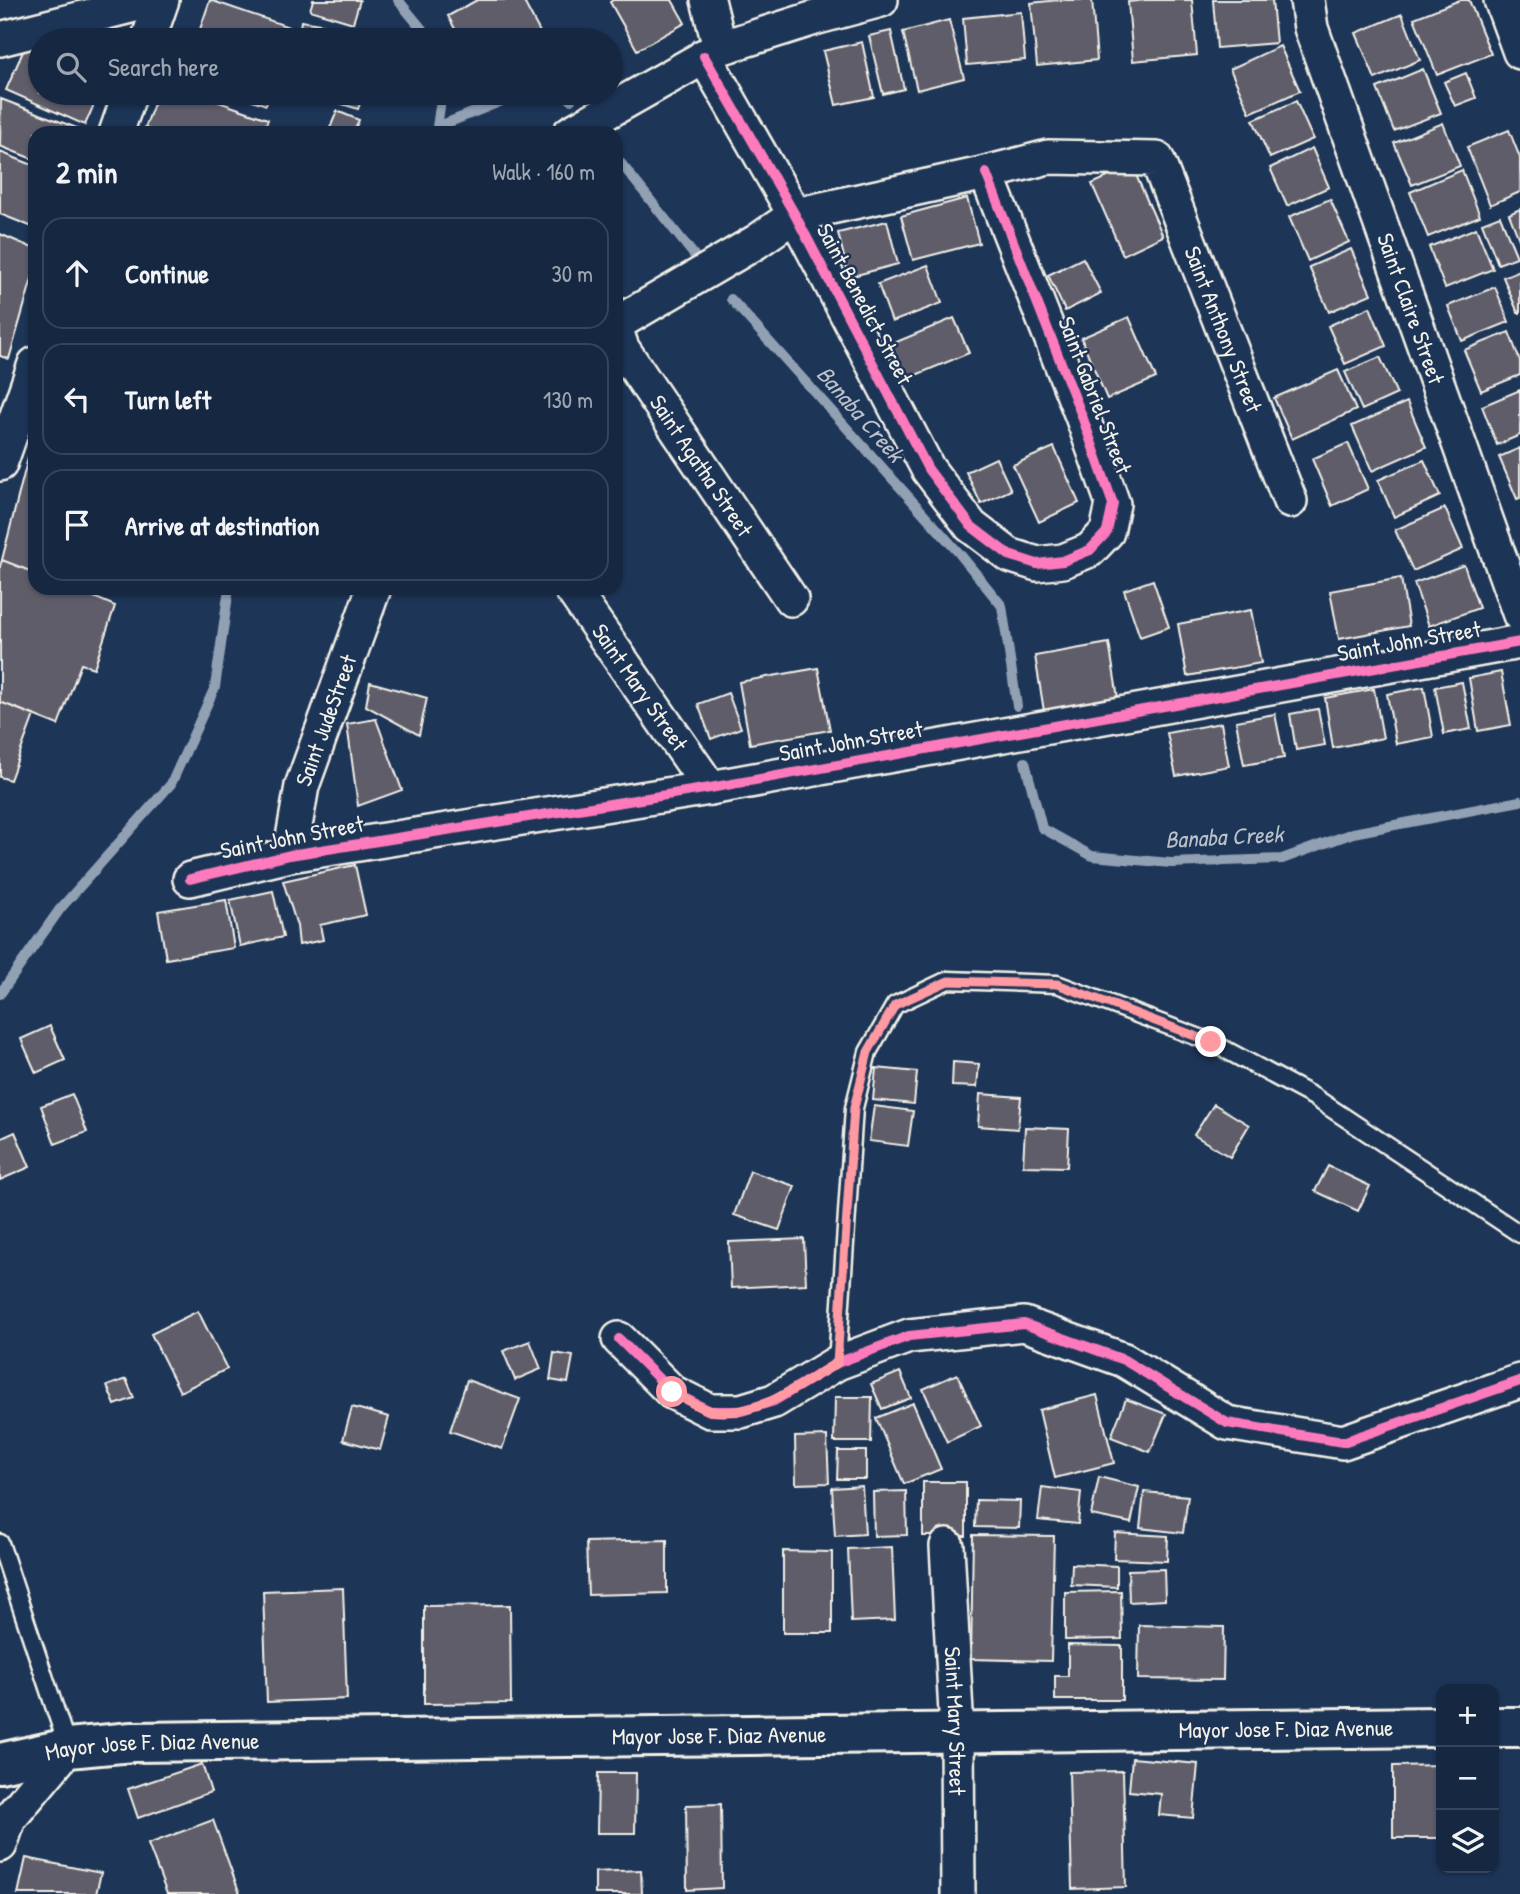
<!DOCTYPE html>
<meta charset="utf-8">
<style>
body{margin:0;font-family:"Patrick Hand",sans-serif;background:#1f3048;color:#f1f3f6}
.controls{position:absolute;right:21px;bottom:21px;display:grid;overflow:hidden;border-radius:14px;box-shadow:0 2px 5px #0004}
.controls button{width:63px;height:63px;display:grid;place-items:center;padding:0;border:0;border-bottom:2px solid #35445a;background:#162841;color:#f1f3f6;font:35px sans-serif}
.stop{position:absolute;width:21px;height:21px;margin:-16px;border:5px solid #ff9aa2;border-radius:50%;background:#fff}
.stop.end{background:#ff9aa2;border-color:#fff;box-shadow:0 2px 7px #0008}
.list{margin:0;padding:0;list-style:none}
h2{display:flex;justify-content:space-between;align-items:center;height:91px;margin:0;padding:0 28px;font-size:30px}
h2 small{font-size:23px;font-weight:400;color:#9ea6b1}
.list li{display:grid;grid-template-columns:46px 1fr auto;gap:21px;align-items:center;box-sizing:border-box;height:112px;margin:0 14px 14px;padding:0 14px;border:2px solid #35445a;border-radius:21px}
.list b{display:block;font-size:26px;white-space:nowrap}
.list em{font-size:23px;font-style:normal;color:#9ea6b1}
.icon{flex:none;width:38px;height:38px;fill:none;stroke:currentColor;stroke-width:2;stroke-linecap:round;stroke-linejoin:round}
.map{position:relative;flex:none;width:1520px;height:1894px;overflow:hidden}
.search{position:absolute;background:#162841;box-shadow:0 2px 5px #0004;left:28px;top:28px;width:595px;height:77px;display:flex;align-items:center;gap:18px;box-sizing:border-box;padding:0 24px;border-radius:38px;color:#9ea6b1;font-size:26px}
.panel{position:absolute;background:#162841;box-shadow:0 2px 5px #0004;left:28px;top:126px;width:595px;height:469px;border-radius:21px}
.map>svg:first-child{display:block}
</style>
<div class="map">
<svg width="1520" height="1894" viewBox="0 0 1520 1894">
<rect width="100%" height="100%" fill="#1d3557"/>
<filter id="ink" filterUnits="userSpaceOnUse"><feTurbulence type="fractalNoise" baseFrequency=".0143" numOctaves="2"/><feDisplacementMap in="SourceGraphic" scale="14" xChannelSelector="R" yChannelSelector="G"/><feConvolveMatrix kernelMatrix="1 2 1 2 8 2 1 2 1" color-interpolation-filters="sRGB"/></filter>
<g filter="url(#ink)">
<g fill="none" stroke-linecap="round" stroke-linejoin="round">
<!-- stream -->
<path stroke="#91a1b3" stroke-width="10" d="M398 0 431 40
M442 93 437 127 522 93
M564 93 571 100
M616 157 694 255
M731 299 959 553 1002 606 1017 706
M1025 762 1042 828 1092 856 1171 863 1282 859 1353 833 1520 801
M0 994 60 909 171 784 215 687 229 588"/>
</g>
<!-- building -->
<path fill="#5f5d6b" stroke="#f4f1e8" stroke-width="2" d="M210 0 292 28 287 40H213L198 35Z
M313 0H360L353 23 310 10Z
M477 0H523L542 36 534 40H461L448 16Z
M613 0H672L685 23 637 50 610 2Z
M1058 0H1092L1097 60 1037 66 1031 3Z
M1146 0H1192L1197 55 1133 61 1128 2Z
M1213 0H1272L1276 43 1217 48Z
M1460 0H1469L1491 54 1437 75 1414 18Z
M1021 12 1025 60 967 65 963 18Z
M1402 14 1420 60 1375 79 1356 33Z
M949 20 964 78 917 90 903 32Z
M301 21 339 27 337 40H298Z
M891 31 904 89 883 94 869 36Z
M340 32 374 38V40H339Z
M28 40 40 45V93H99L85 125 6 90Z
M862 42 874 97 836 105 823 51Z
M1280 46 1300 91 1250 113 1230 69Z
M1423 69 1441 113 1394 131 1377 88Z
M1466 73 1476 98 1455 106 1444 82Z
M158 93H193L268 119 263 133H159L145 128Z
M233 93H270L266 105Z
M339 93H364L358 109 336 102Z
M409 93H430L426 101Z
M1 99 77 128 75 133H35V160L0 146Z
M1296 101 1313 139 1270 158 1253 120Z
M337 111 359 120 353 133H328Z
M1443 123 1460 166 1412 185 1394 143Z
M1509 130 1520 158V192L1490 205 1467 147Z
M1312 148 1329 187 1287 206 1270 168Z
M0 152 35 166V228L0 214Z
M1132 166 1163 236 1123 255 1092 184Z
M1462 170 1480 216 1428 237 1410 192Z
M967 198 979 243 913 260 901 216Z
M1330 199 1349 242 1308 261 1289 217Z
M1520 209V242L1509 214Z
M1500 216 1517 257 1498 264 1482 223Z
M887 221 898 264 849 277 838 233Z
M1476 228 1493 269 1445 288 1429 247Z
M0 234 35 249V268L9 359 0 356Z
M1351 249 1371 294 1329 312 1309 267Z
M1083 258 1101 293 1065 311 1048 275Z
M928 265 942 303 892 322 878 284Z
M1520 270V313H1518L1503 277Z
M1495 287 1509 322 1462 341 1448 306Z
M1370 307 1386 346 1345 364 1328 326Z
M1129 317 1156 378 1107 399 1081 338Z
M954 318 969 353 904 380 889 345Z
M1509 332 1520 361V375L1481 391 1464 350Z
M1380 357 1397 394 1362 410 1345 372Z
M1338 370 1356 410 1292 439 1274 398Z
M1520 390V435L1497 445 1482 406Z
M1407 402 1426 447 1372 471 1352 426Z
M32 442 35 443V573L2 560Z
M1348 443 1368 489 1332 506 1312 459Z
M1054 447 1079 503 1039 522 1013 465Z
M1520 448V498L1517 499 1499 457Z
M996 458 1011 490 981 504 966 472Z
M1424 460 1440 496 1394 517 1378 480Z
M1445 508 1463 549 1413 571 1395 530Z
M2 560 35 573V588H73L115 606 94 668 81 664 58 725 0 702V566Z
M1464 565 1479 608 1429 626 1414 583Z
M1401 578 1409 626 1339 639 1330 591Z
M1153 580 1169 627 1140 637 1124 590Z
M1251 610 1261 663 1187 676 1178 624Z
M1109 643 1118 698 1044 711 1035 656Z
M818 668 830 730 750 744 739 682Z
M1501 672 1511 725 1478 731 1469 678Z
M370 682 427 698 419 735 366 706Z
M1462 682 1471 729 1444 734 1435 687Z
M1424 687 1433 737 1396 744 1387 694Z
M1374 689 1383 738 1333 748 1325 698Z
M728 693 741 728 711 739 698 704Z
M0 702 34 715 10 780 0 777Z
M1318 709 1325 745 1296 750 1290 714Z
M1275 714 1284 758 1244 765 1236 721Z
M376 719 402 790 358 806 347 724Z
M1221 723 1229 766 1176 776 1167 733Z
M355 865 366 915 320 925 323 940 299 945 297 926 283 881Z
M273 891 283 937 240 946 230 900Z
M226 900 234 948 166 959 158 911Z
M50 1026 65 1060 36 1073 21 1039Z
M953 1062 979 1064 977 1087 952 1086Z
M876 1068 917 1072 914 1104 873 1100Z
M72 1094 87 1132 55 1144 41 1106Z
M980 1094 1021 1097 1018 1129 978 1126Z
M1214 1104 1249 1125 1230 1157 1194 1135Z
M874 1106 913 1111 908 1146 869 1141Z
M1025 1127 1069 1129 1067 1167 1023 1166Z
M15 1132 30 1167 0 1180V1139Z
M1328 1166 1370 1186 1358 1211 1315 1191Z
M750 1171 795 1186 779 1230 734 1215Z
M804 1239 806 1284 731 1288 729 1242Z
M198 1311 227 1369 180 1392 151 1334Z
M530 1341 541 1369 515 1380 503 1351Z
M554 1353 573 1356 568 1383 550 1380Z
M900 1372 911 1398 882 1409 871 1384Z
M957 1374 981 1426 947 1442 923 1389Z
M126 1379 134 1398 115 1405 107 1386Z
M467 1380 520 1399 502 1449 450 1431Z
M1097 1395 1114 1463 1055 1478 1039 1410Z
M835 1397H872L871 1442H834Z
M1126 1399 1166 1414 1150 1452 1111 1437Z
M913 1403 941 1469 904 1484 876 1418Z
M352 1407 389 1417 380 1450 343 1440Z
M827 1436 829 1483 796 1484 795 1437Z
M838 1451H866V1479H837Z
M1099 1477 1139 1487 1131 1523 1091 1515Z
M923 1482H966V1536H923Z
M862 1486 865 1534 835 1536 832 1488Z
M1042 1487 1081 1492 1078 1524 1038 1520Z
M906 1491 907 1535 874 1536 873 1492Z
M1144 1492 1188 1496 1183 1533 1140 1528Z
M976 1500 1020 1501 1019 1528 975 1527Z
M1115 1533 1168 1536 1167 1561 1114 1559Z
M973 1535 1054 1536 1051 1661 971 1659Z
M667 1540V1593L588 1595 586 1542Z
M892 1547 895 1620 851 1622 848 1549Z
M783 1551 832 1552V1633H783Z
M1072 1564 1117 1566V1587L1071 1585Z
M1164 1569 1165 1600 1129 1602 1128 1570Z
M343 1588 347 1699 267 1702 263 1591Z
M1121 1591 1122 1639 1065 1640V1592Z
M510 1605 511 1703 424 1704V1606Z
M1139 1625 1224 1627 1223 1680 1138 1679Z
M1068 1645 1122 1646V1700H1055V1676H1068Z
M1132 1758 1198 1764 1193 1818 1159 1815 1161 1794 1129 1791Z
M202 1764 211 1792 138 1818 128 1789Z
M1441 1765V1838H1393V1766Z
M1123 1771 1126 1887 1072 1889 1069 1772Z
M598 1773H636L635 1833H597Z
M721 1804 722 1888 687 1890 686 1805Z
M213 1820 240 1894H167L148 1844Z
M26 1858 101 1873 96 1894H18Z
M641 1870 642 1894H595V1872Z"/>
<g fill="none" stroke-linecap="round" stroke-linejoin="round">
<!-- lane casing -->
<g stroke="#f4f1e8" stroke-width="21">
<path id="lane" d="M837 1363 854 1108 868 1052 895 1005 948 980 1057 984 1211 1042 1314 1097 1520 1234
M0 1543 68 1748"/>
</g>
<!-- street casing -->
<g stroke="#f4f1e8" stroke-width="38">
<g id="street">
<path d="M708 0 720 48"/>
<path id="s1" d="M1307 0 1311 28 1520 615"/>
<path d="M1501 0 1520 52"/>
<path d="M0 39 154 0"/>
<path d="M148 40 162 0"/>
<path d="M704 56 795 215 928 469 971 526 1009 555 1037 564 1063 561 1090 550 1107 532 1113 504 1082 416 986 173"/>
<path d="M116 133 130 93"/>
<path d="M570 133 720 48 818 17 881 0"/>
<path id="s2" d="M616 324 756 242 795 215 986 173 1048 157 1157 159 1290 501"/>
<path id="s3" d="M616 330 622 348 791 599"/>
<path d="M0 464 35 364"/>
<path id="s4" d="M571 588 710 788"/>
<path id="s5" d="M290 855 302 786 374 588"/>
<path d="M190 879 290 855 710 788 1520 642"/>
<path d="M619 1339 672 1392 710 1411H741L774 1401 837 1363 909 1336 1024 1324 1124 1360 1227 1423 1343 1442 1520 1381"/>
<path id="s6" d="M947 1546 957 1732 958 1894"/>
<path d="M0 1845 9 1819 68 1748"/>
</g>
</g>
<!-- secondary casing -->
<g stroke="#f4f1e8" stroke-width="44">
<g id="secondary">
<path d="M1494 1727H1520"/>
<path id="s7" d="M0 1763 68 1748 132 1742 1441 1727"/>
</g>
</g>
<!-- lane -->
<use href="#lane" stroke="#1d3557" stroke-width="16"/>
<!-- street -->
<use href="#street" stroke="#1d3557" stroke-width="33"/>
<!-- secondary -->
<use href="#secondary" stroke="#1d3557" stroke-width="38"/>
<!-- cycleway casing -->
<g stroke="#1d3557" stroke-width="15">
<path id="cycleway" d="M704 56 795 215 928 469 971 526 1009 555 1037 564 1063 561 1090 550 1107 532 1113 504 1082 416 986 173
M190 879 290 855 710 788 1520 642
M619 1339 672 1392 710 1411H741L774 1401 837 1363 909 1336 1024 1324 1124 1360 1227 1423 1343 1442 1520 1381"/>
</g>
<!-- cycleway -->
<use href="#cycleway" stroke="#fd7abc" stroke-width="10"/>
</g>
</g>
<g fill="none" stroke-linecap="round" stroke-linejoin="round" filter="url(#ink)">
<!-- route -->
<path stroke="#ff9aa2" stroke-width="9" d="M672 1392C684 1398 699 1409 712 1411 758 1418 799 1385 837 1363L854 1108 868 1052 895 1005 948 981 1057 984 1211 1042"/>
</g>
<g text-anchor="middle" stroke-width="5" stroke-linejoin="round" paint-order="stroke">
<!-- street labels -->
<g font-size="23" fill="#f4f1e8" stroke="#1d3557">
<text transform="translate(865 304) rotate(62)" y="8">Saint Benedict Street</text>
<text dy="8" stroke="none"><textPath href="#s1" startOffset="326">Saint Claire Street</textPath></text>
<text dy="8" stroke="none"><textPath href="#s2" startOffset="761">Saint Anthony Street</textPath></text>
<text transform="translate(1095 395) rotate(69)" y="8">Saint Gabriel Street</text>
<text dy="8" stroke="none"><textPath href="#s3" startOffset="161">Saint Agatha Street</textPath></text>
<text transform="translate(1409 641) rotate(-10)" y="8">Saint John Street</text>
<text dy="8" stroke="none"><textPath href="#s4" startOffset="121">Saint Mary Street</textPath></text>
<text dy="8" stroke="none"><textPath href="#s5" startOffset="140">Saint JudeStreet</textPath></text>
<text transform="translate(851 741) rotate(-10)" y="8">Saint John Street</text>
<text transform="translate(292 837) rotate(-11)" y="8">Saint John Street</text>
<text dy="8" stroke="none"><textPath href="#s6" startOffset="175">Saint Mary Street</textPath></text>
<text dy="8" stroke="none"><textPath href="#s7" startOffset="1288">Mayor Jose F. Diaz Avenue</textPath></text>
<text dy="8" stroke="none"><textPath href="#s7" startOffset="721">Mayor Jose F. Diaz Avenue</textPath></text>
<text dy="8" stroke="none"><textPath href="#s7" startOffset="154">Mayor Jose F. Diaz Avenue</textPath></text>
</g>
<!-- water labels -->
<g font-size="24" font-style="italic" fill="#bac2c9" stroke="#1d3557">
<text transform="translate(860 414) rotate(49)" y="8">Banaba Creek</text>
<text transform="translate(1224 837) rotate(-3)" y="8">Banaba Creek</text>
</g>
</g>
</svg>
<div class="controls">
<button>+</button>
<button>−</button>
<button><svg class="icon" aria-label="layers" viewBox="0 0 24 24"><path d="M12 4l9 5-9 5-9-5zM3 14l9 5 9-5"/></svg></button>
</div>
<div class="stop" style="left:672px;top:1392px"></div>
<div class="stop end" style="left:1211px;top:1042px"></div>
<div class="search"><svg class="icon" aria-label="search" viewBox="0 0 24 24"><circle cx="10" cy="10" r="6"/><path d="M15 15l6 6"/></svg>Search here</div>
<section class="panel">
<h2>2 min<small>Walk · 160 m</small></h2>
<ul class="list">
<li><svg class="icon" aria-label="ahead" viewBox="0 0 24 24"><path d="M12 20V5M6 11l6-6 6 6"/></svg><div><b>Continue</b></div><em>30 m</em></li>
<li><svg class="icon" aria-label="left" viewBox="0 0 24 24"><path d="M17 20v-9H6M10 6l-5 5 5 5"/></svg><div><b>Turn left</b></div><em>130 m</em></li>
<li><svg class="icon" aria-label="arrive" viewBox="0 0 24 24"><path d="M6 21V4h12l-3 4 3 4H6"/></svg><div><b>Arrive at destination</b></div></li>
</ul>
</section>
</div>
